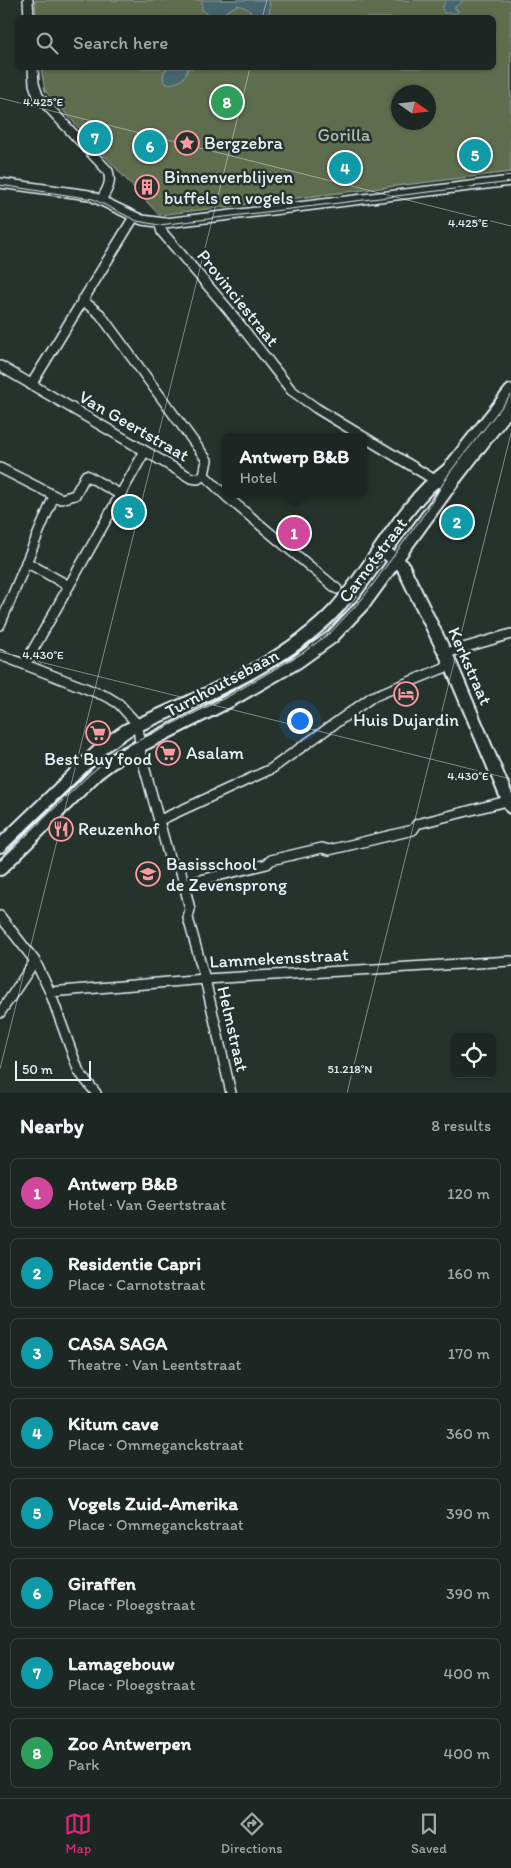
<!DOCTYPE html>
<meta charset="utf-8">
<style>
body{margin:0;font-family:Itim,sans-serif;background:#29322f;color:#f1f3f6}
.controls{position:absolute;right:15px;bottom:15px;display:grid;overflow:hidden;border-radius:8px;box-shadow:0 1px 4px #0004}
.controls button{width:45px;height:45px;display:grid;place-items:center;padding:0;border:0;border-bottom:1px solid #3a4340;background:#1c2622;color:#f1f3f6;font:25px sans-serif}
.compass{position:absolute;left:391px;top:85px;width:45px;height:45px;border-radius:50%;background:#1c2622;box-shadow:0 1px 4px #0004;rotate:104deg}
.scale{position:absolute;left:15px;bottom:12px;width:76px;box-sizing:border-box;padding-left:5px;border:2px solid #e8f1f8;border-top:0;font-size:14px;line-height:18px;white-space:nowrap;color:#e8f1f8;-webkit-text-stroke:4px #26332d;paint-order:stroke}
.you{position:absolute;left:299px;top:720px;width:18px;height:18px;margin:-12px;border:4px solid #fff;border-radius:50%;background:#1a73e8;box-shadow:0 0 0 8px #1a73e833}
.badge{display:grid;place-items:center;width:32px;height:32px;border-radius:50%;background:#db2777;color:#fff;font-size:16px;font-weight:700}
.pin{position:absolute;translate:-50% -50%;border:2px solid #fff;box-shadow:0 1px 5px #0006}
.popup{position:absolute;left:222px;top:433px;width:145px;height:65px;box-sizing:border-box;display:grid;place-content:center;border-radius:8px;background:#1c2622;filter:drop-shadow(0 1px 4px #0005);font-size:16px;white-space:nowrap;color:#a0a5a5}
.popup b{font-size:19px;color:#f1f3f6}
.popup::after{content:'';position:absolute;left:50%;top:100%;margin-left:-10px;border:10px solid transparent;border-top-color:#1c2622}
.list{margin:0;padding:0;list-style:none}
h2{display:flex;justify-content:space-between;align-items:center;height:65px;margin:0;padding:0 20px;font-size:21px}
h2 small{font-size:16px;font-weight:400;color:#a0a5a5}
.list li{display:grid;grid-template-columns:32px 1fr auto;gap:15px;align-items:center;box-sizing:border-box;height:70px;margin:0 10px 10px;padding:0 10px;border:1px solid #3a4340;border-radius:8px}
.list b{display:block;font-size:19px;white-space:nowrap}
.list p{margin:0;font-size:16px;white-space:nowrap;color:#a0a5a5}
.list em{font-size:16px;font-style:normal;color:#a0a5a5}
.icon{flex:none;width:28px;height:28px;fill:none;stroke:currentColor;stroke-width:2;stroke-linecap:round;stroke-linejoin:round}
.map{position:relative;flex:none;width:511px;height:1093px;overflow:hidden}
.search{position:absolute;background:#1c2622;box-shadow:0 1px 4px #0004;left:15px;right:15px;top:15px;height:55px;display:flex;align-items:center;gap:12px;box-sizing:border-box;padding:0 18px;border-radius:8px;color:#a0a5a5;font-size:19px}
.sheet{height:705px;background:#1c2622}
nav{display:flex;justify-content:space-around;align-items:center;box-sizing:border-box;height:70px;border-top:1px solid #3a4340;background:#1c2622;font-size:14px;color:#a0a5a5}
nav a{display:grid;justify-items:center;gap:2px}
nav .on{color:#db2777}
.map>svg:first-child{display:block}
</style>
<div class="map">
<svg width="511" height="1093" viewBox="0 0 511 1093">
<rect width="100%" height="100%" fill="#26332d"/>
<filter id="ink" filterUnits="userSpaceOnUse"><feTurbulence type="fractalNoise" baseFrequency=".02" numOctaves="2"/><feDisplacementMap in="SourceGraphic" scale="10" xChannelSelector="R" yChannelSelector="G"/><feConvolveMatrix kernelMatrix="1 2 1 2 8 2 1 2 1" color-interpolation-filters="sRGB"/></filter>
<g filter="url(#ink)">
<!-- green -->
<path fill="#5e6d4f" stroke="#a3afa4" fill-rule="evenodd" d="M35 0H511V172L159 215 45 91 41 68H494V18H36ZM398 92H428V122H398Z"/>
<!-- water -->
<path fill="#47656d" stroke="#879da5" d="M202 0H269L270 6 269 17H252C250 9 246 7 237 5L224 13 210 16 202 10Z
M446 0H464L455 7V9L458 10 457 13H444L442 9Z
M169 68H187L188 69C184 80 179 83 167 84L163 80 164 71Z"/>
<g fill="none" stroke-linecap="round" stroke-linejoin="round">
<!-- street casing -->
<g stroke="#e8f1f8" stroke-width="12">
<path id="street" d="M28 0 29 18
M33 68 34 84 38 96 108 171C112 183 107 190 101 200
M0 183 89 195 142 220 165 223 511 181
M159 223 162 232 227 308 291 390 316 408 448 488
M82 300 100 314 207 460 204 475
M0 366 191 478 198 479 204 475
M31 385 134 217
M0 468 61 499 75 495 86 475 121 495
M204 475 227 497 337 589
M26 562 69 586
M0 625 54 496
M446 653 511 634
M0 655 108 697 119 704 138 725 141 755 170 861 180 868 190 909 188 918 205 979 231 1093
M25 664 145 451
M160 820 271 769 372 697 451 665
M184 884 267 864 271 860 322 848 329 850 413 830 417 824 511 800
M0 916 35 961
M50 992 205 979 511 961
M0 1013 35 961 50 992 79 1072 96 1093"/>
</g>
<!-- secondary casing -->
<g stroke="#e8f1f8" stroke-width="16">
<path id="secondary" d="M381 549 403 566 405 571 451 665 511 807
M0 846 85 764 104 746 127 730C197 698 283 666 336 609 374 566 401 505 448 470L511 391
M0 869 97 773 120 756 231 700 297 662 332 637 365 602 456 477 511 406"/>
</g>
<!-- street -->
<use href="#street" stroke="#26332d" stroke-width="9"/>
<!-- secondary -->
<use href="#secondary" stroke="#26332d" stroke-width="12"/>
<!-- tram -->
<path stroke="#e8f1f8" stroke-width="1" d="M0 185 93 199 137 221 159 225 511 182
M0 861 90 774 117 751 227 697 304 652 331 632 363 598 427 510 450 472 511 395"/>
</g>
</g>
<!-- ticks -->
<path fill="none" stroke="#e8f1f8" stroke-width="1" stroke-opacity="0.45" d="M262 18 267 0M0 98 511 226M0 652 511 779M0 1069 250 68M347 1093 511 433"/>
<!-- icons -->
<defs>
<g id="sight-ring" transform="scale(1.25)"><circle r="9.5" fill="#26332d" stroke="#ff9aa2" stroke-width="1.5"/><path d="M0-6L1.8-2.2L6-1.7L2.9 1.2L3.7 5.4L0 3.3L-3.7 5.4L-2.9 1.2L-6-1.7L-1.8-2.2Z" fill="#ff9aa2"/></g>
<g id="building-ring" transform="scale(1.25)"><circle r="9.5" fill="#26332d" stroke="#ff9aa2" stroke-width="1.5"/><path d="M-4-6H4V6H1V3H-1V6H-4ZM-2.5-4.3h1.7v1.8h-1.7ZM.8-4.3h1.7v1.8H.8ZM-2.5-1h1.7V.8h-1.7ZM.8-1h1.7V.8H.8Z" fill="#ff9aa2"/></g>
<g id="hotel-ring" transform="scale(1.25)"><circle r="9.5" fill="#26332d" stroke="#ff9aa2" stroke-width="1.5"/><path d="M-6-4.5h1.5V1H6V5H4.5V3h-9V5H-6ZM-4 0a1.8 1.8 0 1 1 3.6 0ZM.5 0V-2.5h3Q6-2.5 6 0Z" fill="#ff9aa2"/></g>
<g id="supermarket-ring" transform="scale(1.25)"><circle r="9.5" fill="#26332d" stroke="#ff9aa2" stroke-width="1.5"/><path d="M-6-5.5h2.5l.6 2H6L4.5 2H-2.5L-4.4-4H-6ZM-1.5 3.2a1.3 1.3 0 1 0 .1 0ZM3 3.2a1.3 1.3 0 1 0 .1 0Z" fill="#ff9aa2"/></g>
<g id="restaurant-ring" transform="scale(1.25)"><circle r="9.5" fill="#26332d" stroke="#ff9aa2" stroke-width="1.5"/><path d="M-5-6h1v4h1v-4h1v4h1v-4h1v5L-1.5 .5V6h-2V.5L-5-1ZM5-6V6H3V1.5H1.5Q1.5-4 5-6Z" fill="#ff9aa2"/></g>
<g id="school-ring" transform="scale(1.25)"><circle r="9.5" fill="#26332d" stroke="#ff9aa2" stroke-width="1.5"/><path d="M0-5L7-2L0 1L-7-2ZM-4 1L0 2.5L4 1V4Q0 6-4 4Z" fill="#ff9aa2"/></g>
</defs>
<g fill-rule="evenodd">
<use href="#sight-ring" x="187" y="143"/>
<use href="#building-ring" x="147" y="187"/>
<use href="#hotel-ring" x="406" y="694"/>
<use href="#supermarket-ring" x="98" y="733"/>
<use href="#supermarket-ring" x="168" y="753"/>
<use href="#restaurant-ring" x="61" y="829"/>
<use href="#school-ring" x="148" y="874"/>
</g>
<g text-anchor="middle" stroke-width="5" stroke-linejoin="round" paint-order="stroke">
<!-- park labels -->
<g font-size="18" fill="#b1bcb4" stroke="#26332d">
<text x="344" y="141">Gorilla</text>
</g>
<!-- poi labels -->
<g font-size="18" fill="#e8f1f8" stroke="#26332d" text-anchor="start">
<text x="204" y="149">Bergzebra</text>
<text x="164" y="183">Binnenverblijven<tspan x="164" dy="21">buffels en vogels</tspan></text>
<text x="406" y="726" text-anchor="middle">Huis Dujardin</text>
<text x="186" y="759">Asalam</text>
<text x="98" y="765" text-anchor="middle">Best Buy food</text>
<text x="78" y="835">Reuzenhof</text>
<text x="166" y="870">Basisschool<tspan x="166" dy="21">de Zevensprong</tspan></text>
</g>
<!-- street labels -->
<g font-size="18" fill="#e8f1f8" stroke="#26332d">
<text transform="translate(238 298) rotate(51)" y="6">Provinciestraat</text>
<text transform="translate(134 426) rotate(30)" y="6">Van Geertstraat</text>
<text transform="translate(373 560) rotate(-53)" y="6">Carnotstraat</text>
<text transform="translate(470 666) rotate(66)" y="6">Kerkstraat</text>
<text transform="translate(222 683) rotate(-28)" y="6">Turnhoutsebaan</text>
<text transform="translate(279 958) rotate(-3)" y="6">Lammekensstraat</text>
<text transform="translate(233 1029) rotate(77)" y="6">Helmstraat</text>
</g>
</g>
<g font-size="12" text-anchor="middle" fill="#e8f1f8" stroke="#26332d" stroke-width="5" stroke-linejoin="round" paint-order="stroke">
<text x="43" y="106">4.425°E</text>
<text x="468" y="227">4.425°E</text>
<text x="43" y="659">4.430°E</text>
<text x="468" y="780">4.430°E</text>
<text x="350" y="1073">51.218°N</text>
</g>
</svg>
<div class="controls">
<button><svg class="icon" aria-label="locate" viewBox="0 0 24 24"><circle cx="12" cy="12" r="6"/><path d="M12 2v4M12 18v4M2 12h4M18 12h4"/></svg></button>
</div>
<svg class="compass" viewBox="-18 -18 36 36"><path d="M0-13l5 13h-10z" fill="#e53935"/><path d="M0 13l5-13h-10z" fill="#a0a5a5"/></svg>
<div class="scale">50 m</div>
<div class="you"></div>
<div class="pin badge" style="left:294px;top:533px;background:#d1479c">1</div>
<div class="popup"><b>Antwerp B&amp;B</b>Hotel</div>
<div class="pin badge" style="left:457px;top:522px;background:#0f9aa8">2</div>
<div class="pin badge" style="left:129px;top:512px;background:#0f9aa8">3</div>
<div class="pin badge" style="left:345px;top:168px;background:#0f9aa8">4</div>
<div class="pin badge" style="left:475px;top:155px;background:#0f9aa8">5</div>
<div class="pin badge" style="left:150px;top:146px;background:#0f9aa8">6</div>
<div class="pin badge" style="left:95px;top:138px;background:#0f9aa8">7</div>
<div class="pin badge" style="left:227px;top:102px;background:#2e9e5b">8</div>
<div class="search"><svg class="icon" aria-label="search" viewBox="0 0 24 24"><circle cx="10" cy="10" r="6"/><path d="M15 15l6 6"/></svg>Search here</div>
</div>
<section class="sheet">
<h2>Nearby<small>8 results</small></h2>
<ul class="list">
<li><span class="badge" style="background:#d1479c">1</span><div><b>Antwerp B&amp;B</b><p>Hotel · Van Geertstraat</p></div><em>120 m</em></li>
<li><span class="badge" style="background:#0f9aa8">2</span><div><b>Residentie Capri</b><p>Place · Carnotstraat</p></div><em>160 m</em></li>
<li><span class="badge" style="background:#0f9aa8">3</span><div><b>CASA SAGA</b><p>Theatre · Van Leentstraat</p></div><em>170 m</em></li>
<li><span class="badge" style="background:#0f9aa8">4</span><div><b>Kitum cave</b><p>Place · Ommeganckstraat</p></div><em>360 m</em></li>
<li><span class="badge" style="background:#0f9aa8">5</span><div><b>Vogels Zuid-Amerika</b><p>Place · Ommeganckstraat</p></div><em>390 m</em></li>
<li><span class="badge" style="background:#0f9aa8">6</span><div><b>Giraffen</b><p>Place · Ploegstraat</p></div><em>390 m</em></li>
<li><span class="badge" style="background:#0f9aa8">7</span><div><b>Lamagebouw</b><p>Place · Ploegstraat</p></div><em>400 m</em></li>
<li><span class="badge" style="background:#2e9e5b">8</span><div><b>Zoo Antwerpen</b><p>Park</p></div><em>400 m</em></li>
</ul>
</section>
<nav>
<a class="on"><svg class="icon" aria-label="map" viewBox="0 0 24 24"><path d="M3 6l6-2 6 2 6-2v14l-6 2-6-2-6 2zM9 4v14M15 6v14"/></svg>Map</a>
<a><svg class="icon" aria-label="directions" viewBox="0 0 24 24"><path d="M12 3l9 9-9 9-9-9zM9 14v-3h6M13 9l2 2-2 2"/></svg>Directions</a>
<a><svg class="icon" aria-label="saved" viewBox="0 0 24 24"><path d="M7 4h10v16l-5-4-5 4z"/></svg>Saved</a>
</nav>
